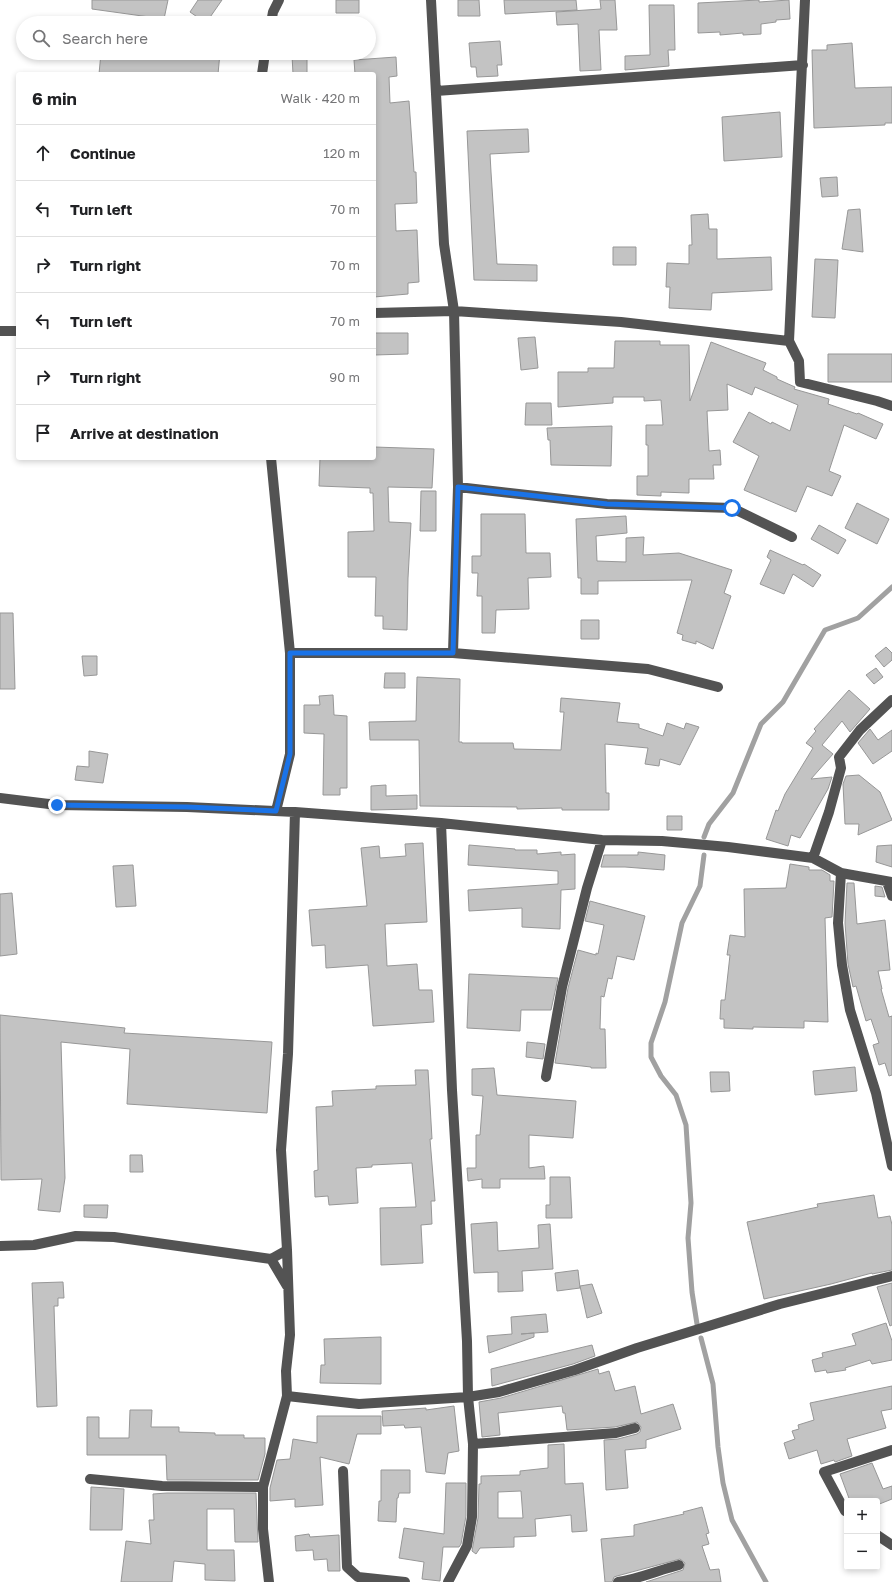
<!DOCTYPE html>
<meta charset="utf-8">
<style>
body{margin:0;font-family:"Golos Text",sans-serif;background:#f6f6f6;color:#202124}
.controls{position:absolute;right:12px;bottom:12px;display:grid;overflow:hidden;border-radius:4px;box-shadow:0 2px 6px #0003}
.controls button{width:36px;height:36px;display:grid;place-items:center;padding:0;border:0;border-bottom:1px solid #e0e0e0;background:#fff;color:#202124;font:20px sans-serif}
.stop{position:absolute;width:12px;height:12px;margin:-9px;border:3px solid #1a73e8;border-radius:50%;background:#fff}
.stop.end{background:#1a73e8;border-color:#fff;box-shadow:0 1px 4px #0008}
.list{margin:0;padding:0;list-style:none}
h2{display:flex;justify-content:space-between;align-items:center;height:52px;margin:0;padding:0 16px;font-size:17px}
h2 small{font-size:13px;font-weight:400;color:#757577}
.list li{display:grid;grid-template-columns:26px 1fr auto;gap:12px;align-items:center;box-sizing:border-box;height:56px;padding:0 16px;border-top:1px solid #e0e0e0}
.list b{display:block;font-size:15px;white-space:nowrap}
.list em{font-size:13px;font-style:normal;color:#757577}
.icon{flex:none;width:22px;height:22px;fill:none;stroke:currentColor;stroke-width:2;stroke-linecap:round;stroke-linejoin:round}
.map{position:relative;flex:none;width:892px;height:1582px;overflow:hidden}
.search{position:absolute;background:#fff;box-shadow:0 2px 6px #0003;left:16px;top:16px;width:360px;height:44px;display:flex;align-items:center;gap:10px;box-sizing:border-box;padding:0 14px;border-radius:22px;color:#757577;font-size:15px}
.panel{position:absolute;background:#fff;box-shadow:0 2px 6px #0003;left:16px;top:72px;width:360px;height:388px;border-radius:4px}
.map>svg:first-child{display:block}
</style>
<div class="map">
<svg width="892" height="1582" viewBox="0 0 892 1582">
<rect width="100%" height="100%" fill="#fff"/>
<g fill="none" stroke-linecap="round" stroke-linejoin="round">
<!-- stream -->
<path stroke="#a1a1a1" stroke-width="5" d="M704 837 709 824 733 793 761 724 783 702 825 630 858 618 892 587
M697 1324 692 1292 688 1238 691 1203 686 1125 676 1095 661 1076 651 1057V1043L665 1002 682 923 700 886 704 855
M701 1338 713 1384 718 1447 723 1483 732 1520 766 1582"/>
</g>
<!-- building -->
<path fill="#c3c3c3" stroke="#979797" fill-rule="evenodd" d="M92 0H168L164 19 92 9Z
M198 0H222L206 23 190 12Z
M336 0H359V13H336Z
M458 0H479L480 16H458Z
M504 0H576L577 10 505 14Z
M600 0H615L617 30H599L601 70 580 71 578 24 557 25 556 12 601 9Z
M759 0V2L789 0 790 19 776 20V22L761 24V34L743 35V33L720 35V32L698 33V3Z
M649 5H674L675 50H668L669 66 625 70V56L650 55Z
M500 41 502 65H497L498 76 477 77 476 67H471L469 43Z
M852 43 855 88 892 87V123H885V125L814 128 812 50H827V45Z
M101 53H220L218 74H99Z
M292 55H307V74H293Z
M396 57 397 76 389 77 390 103 409 101 414 172H416L417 203 395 204 396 231 417 230 419 282 408 283V294L374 297V74H355L354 60Z
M780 112 782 157 724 161 722 117Z
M528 129 529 152 490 154 491 172 497 264 537 265V281L474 280 467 131Z
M837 177 838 196 822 197 820 178Z
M860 209 863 252 842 249 848 210Z
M708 214 709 229H717V259L771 257 772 290 712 293 711 310 669 308 670 287H666L667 263 689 264V245H692L691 215Z
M613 247H636V265H613Z
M815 259 838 260 835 318 812 317Z
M374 333H408V354L374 355Z
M535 337 538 368 521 370 518 338Z
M615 341H660V345H689L690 401 711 342 766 363 763 370 777 377V379L795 387 794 389 829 399 828 404 857 414 858 413 883 424 876 439 844 425 829 471 841 476 832 496 807 486 796 512 744 490 759 456 733 442 749 412 771 424 772 422 790 431 798 405 755 387 752 395 727 384 728 410 707 411 709 451 720 450 721 465H713L714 479H689V493L661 492V496L637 495V476H648V445H646V425H663L661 400 644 401V397H613V403L558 407V372H588V368H614Z
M828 354H892V382H828Z
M526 403H551L552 425H525Z
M612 426 611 466 551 465 550 440H548L547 428Z
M374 447 434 449 432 488 388 487 389 522 411 523 408 578 407 630 383 629V616H375L376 577H348V532L374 531 373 493H370V488L319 486 320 458H374Z
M421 491H436V531H420Z
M857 503 889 519 877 544 845 528Z
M481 514H525L526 553H550L551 577 528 578 529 609 496 610 495 633H482V596H477L478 573H472V556H481Z
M626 516 627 533 596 536 597 561 626 562V538L644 537 643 555 679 553 732 570 724 593 731 596 713 649 696 641V644L682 640 683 635 677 633 692 580 598 581V594H581V578H578L576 519Z
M819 525 846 540 838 554 811 539Z
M770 550 803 565 804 564 821 575 813 587 793 574 784 594 760 584 771 560 767 557Z
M0 613H13L15 689H0Z
M581 620H599V639H581Z
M886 647 892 653V660L884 667 875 656Z
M82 656H97V675L84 676Z
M876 668 883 677 874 684 866 675Z
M385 673H405V688H384Z
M417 677 460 679 459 742H462V743H513L514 749 561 750 564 712H560L561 698 620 703 617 722 639 724V728L663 736 667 723 684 729 686 723 699 727 680 765 660 759 659 766 645 764 648 748 605 744 606 793H609V810H562V808L517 809V807L420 806 419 740H370L369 722 416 721Z
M849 690 870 709 850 732 842 721 822 745 833 754 811 779 832 777 828 789 800 838 791 835 788 846 766 839 776 810 778 811 785 794 813 748 806 743 816 731 814 729Z
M333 695 334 715 347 716V788H340V795H323L324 734 304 733V705H320L319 696Z
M870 729 878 740 892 730V751L873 764 858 743Z
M89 751 108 754 103 783 75 780 77 766 89 767Z
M859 775 880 792 892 820 858 835 859 824H845L843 784 846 776Z
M386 785V796L417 795V809L371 810V786Z
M667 816H682V830H667Z
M423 843 427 922 385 924 387 966 417 964 419 990H432L434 1022 373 1026 368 965 326 968 325 945 312 946 309 910 367 906 361 848 379 846 380 858 406 856 405 844Z
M469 845 515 849V850H537V854L561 852V855L575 854V889L561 890 560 929 522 927V908L469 911 468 890 558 884V871L468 865Z
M892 845V867L876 862 877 846Z
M638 852 665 855 664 870 625 867H601L604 855H638Z
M790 864 809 867V870H822L830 875V881H834L832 917 825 918 828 1022 804 1021V1028L753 1027V1029L724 1028V1019H720L721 1000H725L730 955H727L730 935 745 937 744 889 786 888Z
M133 865 136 906 116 907 113 866Z
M847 883H854L857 924 885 920 890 970 878 971 882 989H881L889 1017 892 1016V1075L889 1076 885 1063 879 1065 873 1045 879 1043 871 1019 866 1021 856 986 853 987 848 964 845 923Z
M875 886 882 887 885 897 875 896Z
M12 893 17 954 0 956V894Z
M590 901 645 916 634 960 617 956 612 979 608 978 604 997 601 996 600 1029H605L606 1068H591V1067L555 1063 568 988 578 950 596 955V953L598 954 604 925 585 921Z
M469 974 558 978 551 1010H521L520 1031 467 1028Z
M0 1015 125 1028 124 1033 272 1042 267 1113 127 1104 130 1049 61 1042 65 1178 60 1212 38 1210 42 1179 1 1180Z
M527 1042 545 1044 543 1059 526 1057Z
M855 1067 857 1091 815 1095 813 1071Z
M494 1068 497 1095 576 1101 573 1138 529 1135V1168L544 1166 545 1179H500V1188H482V1179L468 1181 467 1168H476V1135H480L483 1096 472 1095V1069Z
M415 1070H428L432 1139H430L435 1201H431L432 1224 421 1225 423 1263 381 1265 380 1208 416 1207 412 1163 372 1165V1167L356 1168 358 1203 329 1205 328 1196 315 1197 314 1171 318 1170 316 1107 333 1106 332 1091 376 1089V1086L416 1085Z
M710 1072H729L730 1091 711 1092Z
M130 1155H142L143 1172H130Z
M550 1177H570L572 1218H546V1205H550Z
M874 1195 878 1218 890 1216 892 1225V1270L872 1274V1273L831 1284 764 1299 747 1222 818 1207 817 1204Z
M84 1205H108L107 1218 84 1217Z
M497 1222 498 1251 539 1248 538 1225 550 1224 553 1269 522 1271 523 1291 498 1292V1272L474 1273 471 1224Z
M578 1270 580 1288 557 1291 555 1273Z
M63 1282 64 1298H58V1306H54L57 1406 37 1407 32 1283Z
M892 1283V1325L890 1326 877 1287Z
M592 1284 602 1313 587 1318 580 1286Z
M546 1314 548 1332 521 1334 534 1333V1337L489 1353 487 1336 512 1334 511 1317Z
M886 1323 892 1341V1360L872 1364 870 1360 845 1368 846 1370 827 1373 826 1370 815 1372 812 1360 823 1357 822 1353 856 1345 852 1334Z
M381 1337V1384L320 1383 321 1365H325L324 1339Z
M592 1345 595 1356 573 1364 492 1386 491 1369Z
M598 1369 599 1374 609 1371 615 1391 635 1386 641 1414 673 1404 681 1429 646 1440V1448L625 1450 628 1488 606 1490 604 1440 618 1439 637 1434 640 1432 641 1427 637 1422 615 1427 567 1430 565 1413H563L562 1406 498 1413 500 1435 482 1437 479 1402 501 1398Z
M892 1386V1409L881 1411 886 1428 847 1439 852 1456 835 1462 834 1460 821 1464 817 1450 789 1459 784 1443 795 1439 792 1431 799 1429 798 1425 814 1420 810 1403Z
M454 1406 459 1451 448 1453 445 1474 426 1472 421 1427 405 1428 404 1425 383 1426 382 1411 426 1408V1410Z
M130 1410H152L151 1427H179V1432L215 1433V1435H244V1438H265V1454L258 1480H167L166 1455H87V1417H99V1438H129Z
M317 1416H381V1434H357L349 1464 320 1457 323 1505 295 1507V1499L270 1501V1488L277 1460 290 1459 293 1439 317 1443Z
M564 1444 565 1484 583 1483 587 1531 572 1532 571 1515 535 1519 536 1536 514 1537V1547L480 1548 476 1554 472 1551 478 1518 479 1484H481V1476L520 1475V1471L548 1468V1445ZM521 1491 523 1518H498V1492Z
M872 1463 883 1489 892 1486V1499L877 1505V1501H850L840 1474Z
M381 1470H410V1493H399L398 1498H397L396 1522 378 1521 379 1501H381Z
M446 1483H466V1516L461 1544 459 1547H443L440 1581 422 1579 424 1562 399 1558 404 1528 444 1534Z
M91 1487 124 1489 122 1530H90Z
M167 1493H256L258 1542H235L234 1509H207V1550H234L235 1581 205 1580V1564L174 1561 172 1582H121L126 1541 151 1544 149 1520H154L153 1494Z
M702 1507 709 1533 706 1534 709 1544 702 1546 710 1570 719 1569 721 1582H646L683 1570 685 1563 680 1559 617 1576 614 1577 612 1582H605L601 1539 634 1536V1525L684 1514 683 1512Z
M309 1534 310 1537 339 1535 340 1571H328L327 1559 314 1560 313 1550 296 1551 295 1536Z"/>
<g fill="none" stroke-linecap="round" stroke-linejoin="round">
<!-- minor -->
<path stroke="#535353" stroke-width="10" d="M431 0 444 244 454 311 458 487 453 653
M805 0 789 341 799 361 800 382 877 401 892 406
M271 23 273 12 279 0
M262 74 265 53
M436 91 803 65
M374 313 454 311 621 322 789 341
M0 331H18
M271 458 290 653V754L276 811
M458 487 607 504 732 508 792 537
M290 653H453L648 669 718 687
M0 798 57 805 187 807 295 812 441 823 602 840 662 841 728 847 813 858 841 873 892 882
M441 823 452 1090 467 1341 468 1397 473 1444 472 1517 467 1546 448 1582
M813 858 829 812 841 768 839 757 860 730 892 700
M841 873 838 923 842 965 850 1010 876 1093 892 1166
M887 882 892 896
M546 1077 562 987 587 888 602 840
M0 1246 34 1245 76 1236 114 1237 271 1259 287 1250
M271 1259 287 1286
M287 1396 359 1404 468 1397 499 1392 575 1370 637 1348 780 1304 892 1276
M473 1444 616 1433 635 1428
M343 1471 347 1567 358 1577 405 1582
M90 1479 162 1486 263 1487
M847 1512 845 1511 824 1472 892 1450
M877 1535 892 1545
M269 1582 263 1529V1487L287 1396 286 1371 290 1335 287 1250 281 1150 288 1054 295 812
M618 1582C639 1579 659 1570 679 1565"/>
</g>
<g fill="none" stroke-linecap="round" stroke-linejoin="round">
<!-- route -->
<path stroke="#1a73e8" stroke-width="5" d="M57 805 187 807 276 811 290 754V653H453L458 487 607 504 732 508"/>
</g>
</svg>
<div class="controls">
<button>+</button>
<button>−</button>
</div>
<div class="stop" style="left:732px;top:508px"></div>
<div class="stop end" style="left:57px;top:805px"></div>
<div class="search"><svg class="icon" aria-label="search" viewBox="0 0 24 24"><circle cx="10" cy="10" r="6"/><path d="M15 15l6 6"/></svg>Search here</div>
<section class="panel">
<h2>6 min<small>Walk · 420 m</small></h2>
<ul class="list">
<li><svg class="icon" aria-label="ahead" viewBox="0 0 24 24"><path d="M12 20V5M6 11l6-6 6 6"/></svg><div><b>Continue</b></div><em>120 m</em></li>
<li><svg class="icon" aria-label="left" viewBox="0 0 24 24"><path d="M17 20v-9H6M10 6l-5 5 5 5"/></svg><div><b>Turn left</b></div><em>70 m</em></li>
<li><svg class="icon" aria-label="right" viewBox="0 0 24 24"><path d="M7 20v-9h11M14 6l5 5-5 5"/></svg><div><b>Turn right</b></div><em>70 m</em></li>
<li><svg class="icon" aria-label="left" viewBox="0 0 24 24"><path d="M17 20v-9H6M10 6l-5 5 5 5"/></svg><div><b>Turn left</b></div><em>70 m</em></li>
<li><svg class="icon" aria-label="right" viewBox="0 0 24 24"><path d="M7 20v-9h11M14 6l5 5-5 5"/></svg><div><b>Turn right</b></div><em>90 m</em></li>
<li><svg class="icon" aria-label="arrive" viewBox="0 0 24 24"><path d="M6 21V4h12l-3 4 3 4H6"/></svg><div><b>Arrive at destination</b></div></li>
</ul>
</section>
</div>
